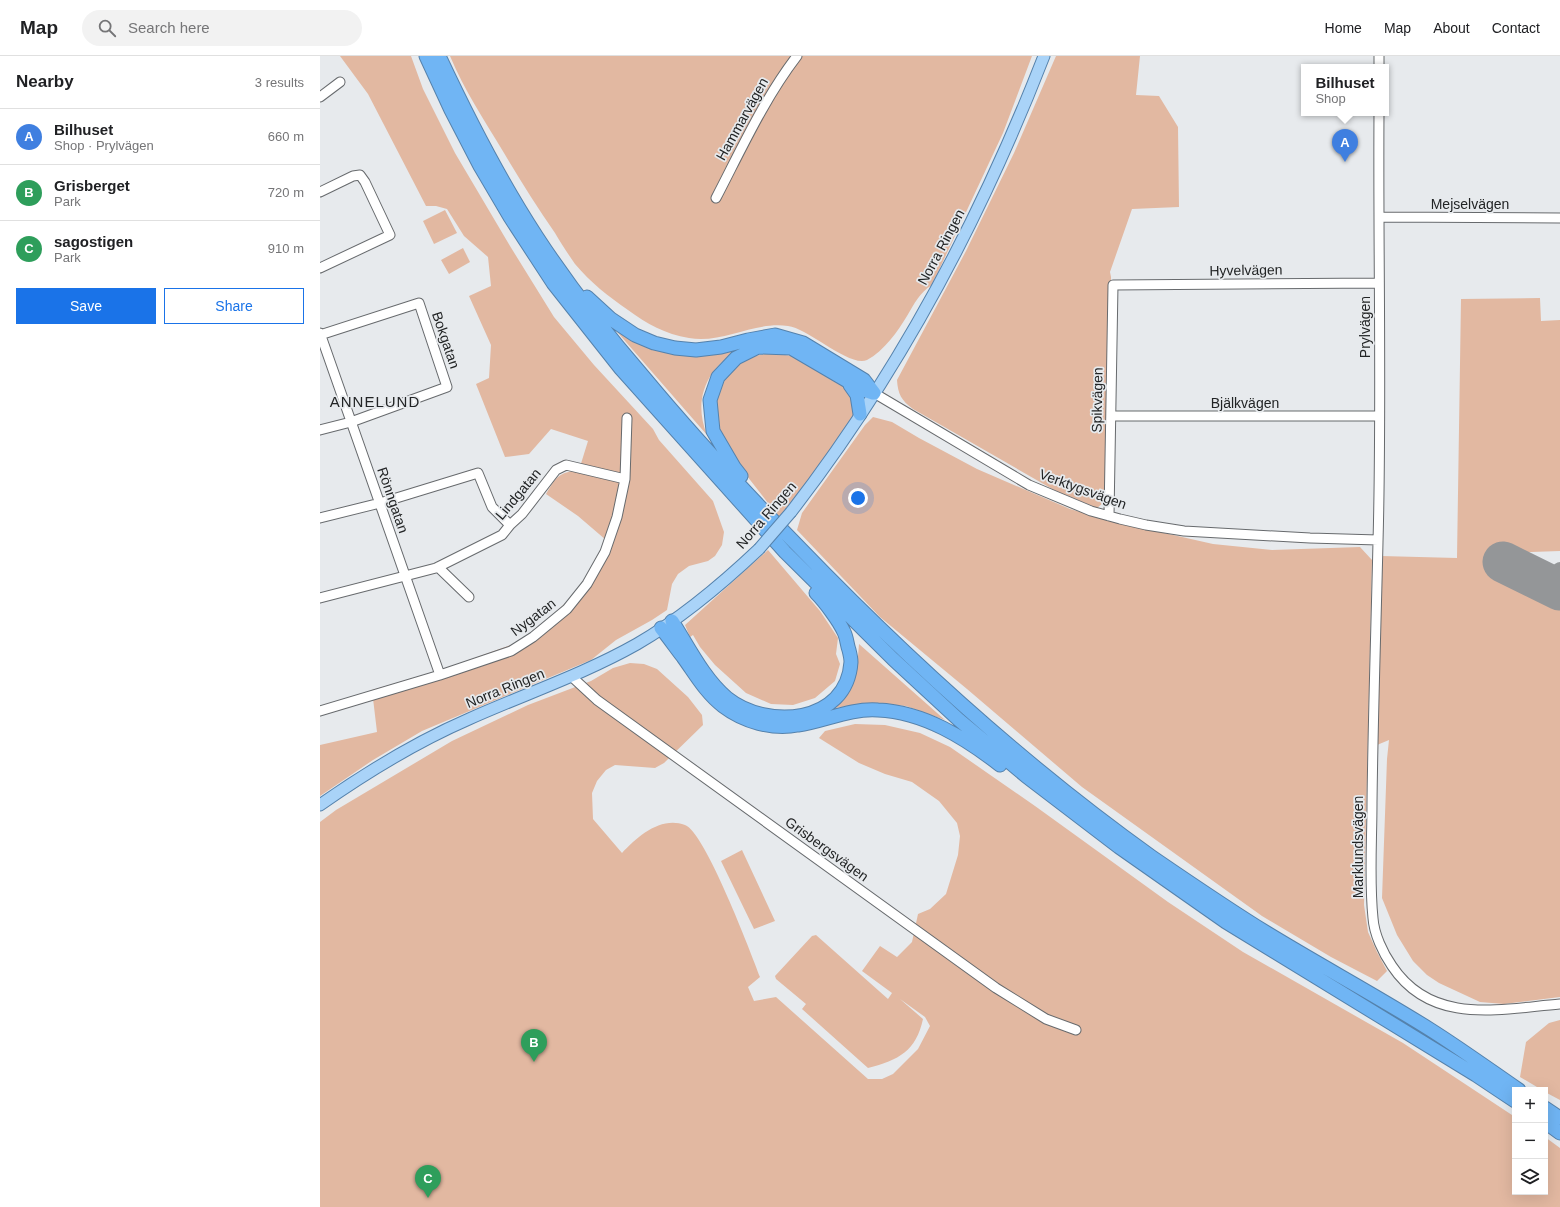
<!DOCTYPE html>
<meta charset="utf-8">
<style>
body{margin:0;font-family:Arial,sans-serif;background:#f2f2f2;color:#202124}
.controls{position:absolute;right:12px;bottom:12px;display:grid;overflow:hidden;border-radius:0px;box-shadow:0 4px 16px #0002}
.controls button{width:36px;height:36px;display:grid;place-items:center;padding:0;border:0;border-bottom:1px solid #e0e0e0;background:#fff;color:#202124;font:20px sans-serif}
.you{position:absolute;left:538px;top:442px;width:14px;height:14px;margin:-10px;border:3px solid #fff;border-radius:50%;background:#1a73e8;box-shadow:0 0 0 6px #1a73e833}
.badge{display:grid;place-items:center;width:26px;height:26px;border-radius:50%;background:#1a73e8;color:#fff;font-size:13px;font-weight:700}
.pin{position:absolute;translate:-50% -33px;filter:drop-shadow(0 1px 2px #0008)}
.pin::after{content:'';position:absolute;top:21px;width:14px;height:12px;background:inherit;clip-path:polygon(0 0,100% 0,50% 100%)}
.popup{position:absolute;left:981px;top:8px;width:88px;height:52px;box-sizing:border-box;display:grid;place-content:center;border-radius:0px;background:#fff;filter:drop-shadow(0 1px 3px #0005);font-size:13px;white-space:nowrap;color:#757577}
.popup b{font-size:15px;color:#202124}
.popup::after{content:'';position:absolute;left:50%;top:100%;margin-left:-8px;border:8px solid transparent;border-top-color:#fff}
.list{margin:0;padding:0;list-style:none}
h2{display:flex;justify-content:space-between;align-items:center;height:52px;margin:0;padding:0 16px;font-size:17px}
h2 small{font-size:13px;font-weight:400;color:#757577}
.list li{display:grid;grid-template-columns:26px 1fr auto;gap:12px;align-items:center;box-sizing:border-box;height:56px;padding:0 16px;border-top:1px solid #e0e0e0}
.list b{display:block;font-size:15px;white-space:nowrap}
.list p{margin:0;font-size:13px;white-space:nowrap;color:#757577}
.list em{font-size:13px;font-style:normal;color:#757577}
.actions{display:flex;gap:8px;padding:12px 16px}
.actions a{flex:1;padding:9px 0;border:1px solid #1a73e8;border-radius:0px;text-align:center;font-size:14px;color:#1a73e8}
.actions .main{background:#1a73e8;color:#fff}
.icon{flex:none;width:22px;height:22px;fill:none;stroke:currentColor;stroke-width:2;stroke-linecap:round;stroke-linejoin:round}
.map{position:relative;flex:none;width:1240px;height:1151px;overflow:hidden}
header{display:flex;align-items:center;gap:24px;box-sizing:border-box;height:56px;padding:0 20px;background:#fff;border-bottom:1px solid #e0e0e0}
header strong{font-size:19px}
nav{display:flex;gap:22px;margin-inline-start:auto;font-size:14px}
.search{width:280px;height:36px;background:#f2f2f2;display:flex;align-items:center;gap:10px;box-sizing:border-box;padding:0 14px;border-radius:22px;color:#757577;font-size:15px}
main{display:flex}
aside{flex:1;background:#fff}
.map>svg:first-child{display:block}
</style>
<header>
<strong>Map</strong>
<div class="search"><svg class="icon" aria-label="search" viewBox="0 0 24 24"><circle cx="10" cy="10" r="6"/><path d="M15 15l6 6"/></svg>Search here</div>
<nav><a>Home</a><a>Map</a><a>About</a><a>Contact</a></nav>
</header>
<main>
<aside>
<h2>Nearby<small>3 results</small></h2>
<ul class="list">
<li><span class="badge" style="background:#3f7fe0">A</span><div><b>Bilhuset</b><p>Shop · Prylvägen</p></div><em>660 m</em></li>
<li><span class="badge" style="background:#2e9e5b">B</span><div><b>Grisberget</b><p>Park</p></div><em>720 m</em></li>
<li><span class="badge" style="background:#2e9e5b">C</span><div><b>sagostigen</b><p>Park</p></div><em>910 m</em></li>
</ul>
<div class="actions"><a class="main">Save</a><a>Share</a></div>
</aside>
<div class="map">
<svg width="1240" height="1151" viewBox="0 0 1240 1151">
<rect width="100%" height="100%" fill="#e7eaed"/>
<!-- green -->
<path fill="#e2b8a1" d="M20 0H91L103 33 135 97 190 190 234 261 274 309 333 373 339 384 393 445 404 476 402 489 395 500 388 505 369 510 358 518 352 528 347 554 332 564 296 584 271 604 102 675 53 704 0 740V689L57 676 52 634 121 614 196 587 218 572 251 542 268 520 286 484 258 460 226 438C237 420 238 417 259 414L268 385 231 373 209 398 185 401 156 328 169 322 171 289 149 240 171 230 168 201 144 180 127 153 116 150H106L48 38Z
M130 0H712L683 77 612 229C599 237 595 247 587 260 578 275 564 295 547 304 530 312 488 272 468 270 434 265 403 288 369 282 345 278 327 268 308 254 289 241 270 226 255 208 248 198 241 187 235 177 217 151 200 124 184 97 165 65 144 34 130 0Z
M736 0H820L816 39 839 40 858 71 859 151 812 153 790 216 791 221 788 443 777 452 734 434 593 353C581 344 578 338 577 324L646 195 694 97Z
M125 154 137 177 114 188 103 165Z
M143 192 150 206 129 218 121 204Z
M1220 242 1221 265 1240 264V495L1177 497 1178 517 1240 545V941L1184 948 1160 946 1119 927 1107 919 1093 905 1077 879 1062 842 1067 703 1069 684 1057 689 1061 500 1137 502 1141 243Z
M292 270 313 284 422 292C388 310 372 342 387 379Z
M451 297 472 300 500 315 526 332 536 350 532 363 483 432 459 461 427 420 395 366 396 343 401 326 416 309 434 300Z
M553 361 572 366 599 382 657 413 750 453 791 465 893 488 952 494 1040 491 1052 504 1044 849 1048 876 1057 896 1067 915 1057 925 1011 901 942 860 762 731 647 633 560 561 477 474 482 457 545 369Z
M448 494 500 555 518 582 516 598 520 608 515 625 495 642 473 649 451 648 426 637 395 609 380 591 373 579 370 581 365 569Z
M539 588 625 664 586 650 556 647 515 652 525 640 537 612Z
M310 607 324 608 337 613 368 641 382 659 383 669 344 707 335 712 295 709 286 714 277 725 272 737 273 763 302 797C318 780 341 760 365 769 385 776 431 897 440 921L428 931 434 945 456 941 548 1023H562L573 1018 598 993 610 970 605 961 580 943 603 963C596 995 579 1004 548 1012L482 953 486 948 456 923 455 920 492 880 496 879 568 943 572 937 542 915 560 890 577 901 592 886 598 858 610 853 626 838 638 799 640 780 637 767 619 745 592 726 565 718 539 707 499 682 505 675 535 668 565 669 600 677 630 691 715 750 848 846 923 896 1083 987 1195 1061V1136H1225V1081L1240 1092V1151H0V766L16 754 132 685 208 649 271 625 293 612Z
M422 794 455 865 434 873 401 805Z
M1240 964V1044L1225 1036V1034H1222L1200 1021 1206 986 1229 967Z"/>
<g fill="none" stroke-linecap="round" stroke-linejoin="round">
<!-- taxiway -->
<path stroke="#949698" stroke-width="16" d="M1232 530 1240 514"/>
<!-- runway -->
<path stroke="#949698" stroke-width="41" d="M1183 506 1240 534"/>
<!-- minor casing -->
<g stroke="#676a6d" stroke-width="11">
<path id="minor" d="M1059 11V0
M0 41 20 26
M1059 57C1058 200 1062 343 1058 486 1056 573 1053 660 1052 747 1052 785 1049 824 1053 862 1054 878 1063 897 1072 910 1112 970 1180 953 1240 948
M0 136 33 120 40 119 45 126 70 179 0 212
M396 142C421 94 444 43 477 0
M1059 161 1240 162
M0 277 120 619
M0 279 99 247 127 331 31 366 0 374
M554 337 709 429 771 455 800 463 826 469 864 475 990 482 1058 484
M791 360H1059
M789 460 793 229 1059 227
M0 462 60 447 158 417 172 451 190 469
M118 511 149 541
M0 542 116 512 182 479 190 469 202 458 236 414 246 409 305 423
M251 620 277 644 676 932 726 963 756 974
M0 655 120 619 191 595 213 581 247 553 267 528 285 496 297 461 305 423 307 362"/>
</g>
<!-- major casing -->
<g stroke="#5582ac" stroke-width="13">
<path id="major" d="M471 456C578 318 661 162 724 0
M0 749C47 716 96 686 149 663 205 638 264 618 317 588 362 562 401 529 439 493"/>
</g>
<!-- highway casing -->
<g stroke="#5582ac" stroke-width="15">
<path id="highway" d="M106 0 131 54 160 110 190 161 233 227 301 313 465 496 573 603 639 664 706 720 799 791 906 866 1156 1019 1195 1045
M119 0C148 62 179 123 217 181 249 230 285 276 323 320 372 379 424 435 477 489 587 603 703 709 832 801 870 827 908 853 947 877 1001 910 1057 940 1111 974 1141 993 1170 1014 1199 1034
M267 241 291 263 315 279 334 287 355 292 376 294 401 291 428 284 455 279 483 287 544 324 554 337
M529 326 530 329 537 339 540 358
M421 420 414 411 393 375 390 344 398 321 416 302 438 291 471 292 541 333 553 337
M352 565C368 590 384 623 407 642 447 674 527 668 531 606 531 602 530 598 529 594 527 589 527 582 524 576 519 565 505 546 496 537
M341 572C349 582 356 592 363 601 376 619 386 637 403 650 424 666 453 674 478 669 505 665 530 652 558 654 604 656 645 682 680 709
M1225 1052 1240 1062
M1225 1066 1240 1077"/>
</g>
<!-- minor -->
<use href="#minor" stroke="#fff" stroke-width="9"/>
<!-- major -->
<use href="#major" stroke="#a9d3f8" stroke-width="11"/>
<!-- highway -->
<use href="#highway" stroke="#70b5f4" stroke-width="13"/>
<!-- major-bridge casing -->
<g stroke="#5582ac" stroke-width="13" stroke-linecap="butt">
<path id="major-bridge" d="M439 493 471 456"/>
</g>
<!-- major-bridge -->
<use href="#major-bridge" stroke="#a9d3f8" stroke-width="11"/>
</g>
<g text-anchor="middle" stroke-width="3.5" stroke-linejoin="round" paint-order="stroke">
<!-- street labels -->
<g font-size="14" fill="#222425" stroke="#e7eaed">
<text transform="translate(422 63) rotate(-61)" y="5">Hammarvägen</text>
<text x="1150" y="153">Mejselvägen</text>
<text transform="translate(621 191) rotate(-62)" y="5">Norra Ringen</text>
<text transform="translate(926 214) rotate(-1)" y="5">Hyvelvägen</text>
<text transform="translate(1045 271) rotate(-90)" y="5">Prylvägen</text>
<text transform="translate(126 284) rotate(71)" y="5">Bokgatan</text>
<text transform="translate(777 344) rotate(-89)" y="5">Spikvägen</text>
<text x="925" y="352">Bjälkvägen</text>
<text transform="translate(763 433) rotate(20)" y="5">Verktygsvägen</text>
<text transform="translate(198 438) rotate(-50)" y="5">Lindgatan</text>
<text transform="translate(73 444) rotate(71)" y="5">Rönngatan</text>
<text transform="translate(446 459) rotate(-49)" y="5">Norra Ringen</text>
<text transform="translate(213 561) rotate(-37)" y="5">Nygatan</text>
<text transform="translate(185 632) rotate(-22)" y="5">Norra Ringen</text>
<text transform="translate(1038 791) rotate(-90)" y="5">Marklundsvägen</text>
<text transform="translate(507 793) rotate(36)" y="5">Grisbergsvägen</text>
</g>
<!-- neighbourhood labels -->
<g font-size="15" letter-spacing="1" fill="#222425" stroke="#e7eaed">
<text x="55" y="351">ANNELUND</text>
</g>
</g>
</svg>
<div class="controls">
<button>+</button>
<button>−</button>
<button><svg class="icon" aria-label="layers" viewBox="0 0 24 24"><path d="M12 4l9 5-9 5-9-5zM3 14l9 5 9-5"/></svg></button>
</div>
<div class="you"></div>
<div class="pin badge" style="left:1025px;top:106px;background:#3f7fe0">A</div>
<div class="popup"><b>Bilhuset</b>Shop</div>
<div class="pin badge" style="left:214px;top:1006px;background:#2e9e5b">B</div>
<div class="pin badge" style="left:108px;top:1142px;background:#2e9e5b">C</div>
</div>
</main>
